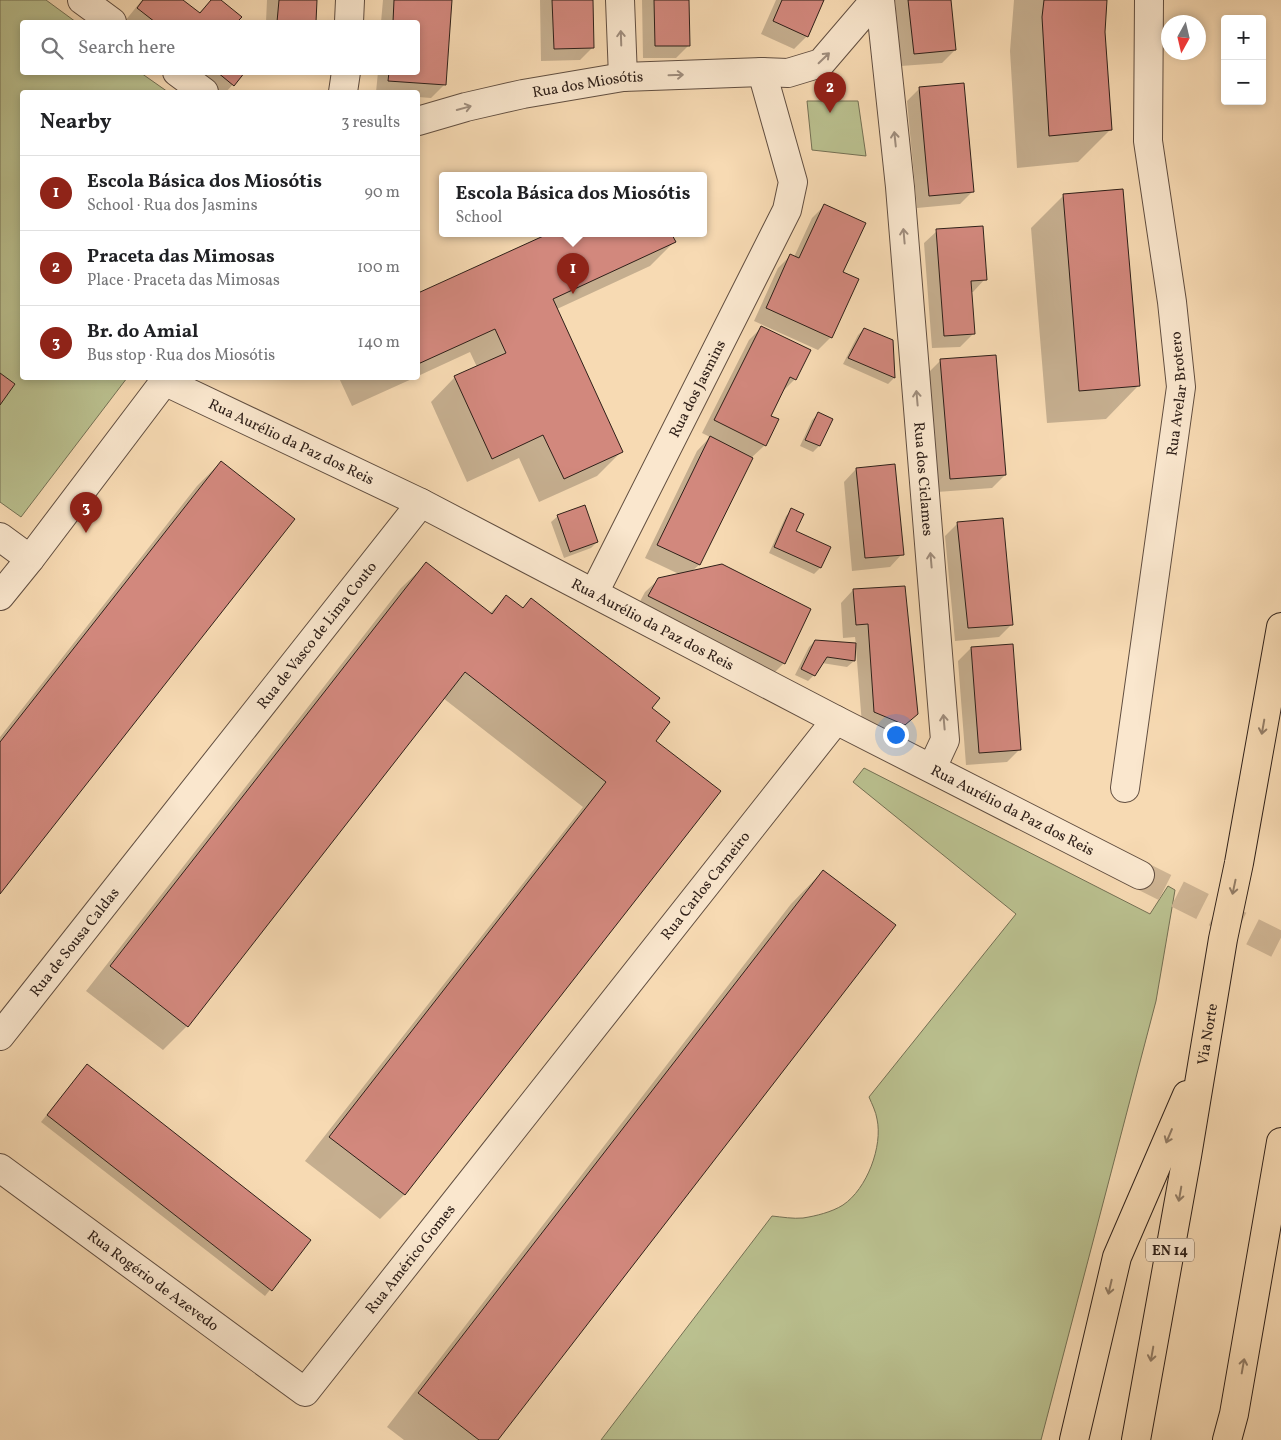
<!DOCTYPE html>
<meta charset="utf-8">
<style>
body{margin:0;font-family:Vollkorn,serif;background:#f6f6f6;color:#202124}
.controls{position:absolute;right:15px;top:15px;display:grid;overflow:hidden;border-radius:5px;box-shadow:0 2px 8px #0003}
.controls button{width:45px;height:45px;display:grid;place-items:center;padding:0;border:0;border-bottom:1px solid #e0e0e0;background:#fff;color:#202124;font:25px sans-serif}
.compass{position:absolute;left:1161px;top:15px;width:45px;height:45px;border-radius:50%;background:#fff;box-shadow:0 2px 8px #0003;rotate:188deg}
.you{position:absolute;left:895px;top:734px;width:18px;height:18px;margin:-12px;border:4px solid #fff;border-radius:50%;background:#1a73e8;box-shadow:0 0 0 8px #1a73e833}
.badge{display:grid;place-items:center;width:32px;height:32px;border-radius:50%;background:#8f2418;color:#fff;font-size:16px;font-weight:700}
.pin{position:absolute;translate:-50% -41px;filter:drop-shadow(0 1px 2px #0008)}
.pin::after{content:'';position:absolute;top:26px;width:18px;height:15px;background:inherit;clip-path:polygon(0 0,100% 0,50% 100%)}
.popup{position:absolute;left:439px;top:172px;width:268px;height:65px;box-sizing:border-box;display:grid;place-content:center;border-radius:5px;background:#fff;filter:drop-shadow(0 1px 4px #0005);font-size:16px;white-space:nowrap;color:#757577}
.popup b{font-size:19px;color:#202124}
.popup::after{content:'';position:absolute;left:50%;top:100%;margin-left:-10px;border:10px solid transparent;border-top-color:#fff}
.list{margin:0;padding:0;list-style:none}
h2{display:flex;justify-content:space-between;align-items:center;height:65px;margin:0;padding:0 20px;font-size:21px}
h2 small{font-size:16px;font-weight:400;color:#757577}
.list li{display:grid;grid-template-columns:32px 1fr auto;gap:15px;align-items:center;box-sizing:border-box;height:75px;padding:0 20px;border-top:1px solid #e0e0e0}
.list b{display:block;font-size:19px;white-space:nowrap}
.list p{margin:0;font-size:16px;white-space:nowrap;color:#757577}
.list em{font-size:16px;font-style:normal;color:#757577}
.icon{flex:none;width:28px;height:28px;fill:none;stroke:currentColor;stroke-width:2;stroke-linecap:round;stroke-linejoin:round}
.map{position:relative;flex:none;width:1281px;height:1440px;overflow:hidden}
.search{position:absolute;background:#fff;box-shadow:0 2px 8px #0003;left:20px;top:20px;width:400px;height:55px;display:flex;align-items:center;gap:12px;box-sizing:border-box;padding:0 18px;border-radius:5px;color:#757577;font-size:19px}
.panel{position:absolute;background:#fff;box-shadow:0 2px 8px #0003;left:20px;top:90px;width:400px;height:290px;border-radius:5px}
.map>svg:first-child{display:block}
</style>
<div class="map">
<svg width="1281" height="1440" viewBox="0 0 1281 1440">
<rect width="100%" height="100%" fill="#f7dab3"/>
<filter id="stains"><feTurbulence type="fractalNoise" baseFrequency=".004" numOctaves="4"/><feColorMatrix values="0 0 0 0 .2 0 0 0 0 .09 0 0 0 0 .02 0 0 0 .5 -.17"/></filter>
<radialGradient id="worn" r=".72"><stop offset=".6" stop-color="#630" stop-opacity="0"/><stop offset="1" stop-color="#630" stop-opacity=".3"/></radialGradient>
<!-- green -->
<path fill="#bac08f" stroke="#747054" d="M0 0H46L76 22H22V72L141 73 168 92H22V378H127L21 517 0 502Z
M807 101H858L866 156 812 150Z
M864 768 1150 914 1168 886 1175 890 1156 1001 1041 1440H601L772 1216C782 1217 793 1219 803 1218 816 1216 832 1212 843 1205 867 1189 883 1146 877 1119 876 1112 872 1104 869 1097L1016 914 853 782Z"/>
<!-- shadow -->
<path fill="#0003" d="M142 0H181L198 14 211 0H219L240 17 236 22H126L125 21Z
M267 0H316L314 22H266Z
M383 0H450L444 85 431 98 418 97V92H376L378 72H418V22H381Z
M540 0H592L593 47 580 60 541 61Z
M642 0H688L689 45 676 58H643Z
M776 0H823L807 36 794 49 761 34Z
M895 0H950L955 50 942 63 901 66Z
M1014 0H1106L1104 32 1111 129 1078 162 1017 168 1010 51Z
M189 72H244L226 92H214Z
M920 88 973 191 960 204 917 208 907 101Z
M1064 195 1138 386 1106 419 1047 423 1031 228Z
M824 206 842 272 831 337 818 350 754 321 778 268 791 255 794 257 812 218Z
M937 231 985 279 973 292H970L973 334 960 347 932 348 924 243Z
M553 233H670L674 242 650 266 557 309 622 451 597 476 539 502 519 458 467 482 431 402 455 377 477 367 470 352 418 376V294Z
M762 327 809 351 795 379 782 392 769 416 765 445 751 458 699 565 692 571 784 663 771 676 636 609 645 592 659 579 679 574 645 558 697 451 710 437 702 433 749 340Z
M864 329 892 340 894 378 888 384 843 364 858 335Z
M941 360 1005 475 992 488 937 492 928 373Z
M339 378H414L352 406Z
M818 414 831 419 819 446 813 452 800 446 812 420Z
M221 462 0 892V737L197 486Z
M856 469 902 554 890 567 852 571 844 482Z
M792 510 795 532 820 568 814 574 769 553 786 516Z
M558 516 597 542 591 548 564 558 551 522Z
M958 523 1012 624 999 637 955 641 945 536Z
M426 564 489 614 506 597 522 609 531 599 650 709 654 741 719 791 404 1195 380 1219 305 1161 583 807 443 698 187 1026 163 1050 86 991 401 588Z
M853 590 916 713 892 737 862 725 856 648H854V661L847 667 822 663 814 675 808 681 795 675 809 647 815 641 856 645 855 637 843 638 841 603Z
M971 648 1020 749 1007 762 966 765 958 661Z
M823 871 496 1440H404L387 1427 791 904Z
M81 1072 309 1241 265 1296 41 1122Z"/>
<!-- building -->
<path fill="#d2887d" stroke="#2f2019" d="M143 0H183L200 13 211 0H221L242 17 237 22H155L137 8Z
M279 0H317L316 22H277Z
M394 0H452L446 85 388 81 389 72H418V22H393Z
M552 0H593L594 48 554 49Z
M654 0H689L690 46H655Z
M782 0H824L808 37 773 21Z
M908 0H951L956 50 914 54Z
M1044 0H1107L1105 32 1112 130 1049 136 1042 17Z
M217 72H245L234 86Z
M964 83 974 192 929 196 919 87Z
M1123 189 1140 386 1079 391 1063 194Z
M824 204 866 223 843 272 859 279 832 338 766 308 790 254 799 258Z
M983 226 987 280 971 281 975 334 944 336 936 229Z
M550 233H671L676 242 553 299 623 452 564 479 543 435 492 459 454 376 506 353 495 329 418 364V293Z
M761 326 811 350 796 380 790 377 771 416 779 419 766 446 714 420Z
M864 328 893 340 895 378 848 358Z
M996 355 1006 475 950 479 940 359Z
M0 373 15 384 0 405Z
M818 412 833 419 820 446 805 440Z
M710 436 753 458 700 565 657 545Z
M221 461 295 519 0 894V742Z
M895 464 904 555 865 558 856 468Z
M585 505 598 542 570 552 557 515Z
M791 508 804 514 796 531 831 547 821 568 774 547Z
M1003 518 1013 625 968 628 957 522Z
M426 562 492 614 506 595 523 608 531 598 660 698 652 708 670 722 656 741 721 791 405 1195 329 1137 606 782 465 672 188 1027 110 966Z
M722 564 811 609 785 664 648 596 658 578Z
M905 586 918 714 905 725 874 712 868 624 856 625 853 589Z
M815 640 856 643 855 661 827 657 815 676 801 669Z
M1013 644 1021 750 979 753 971 647Z
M823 870 896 925 498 1440H479L418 1393Z
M87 1064 311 1240 272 1291 47 1115Z"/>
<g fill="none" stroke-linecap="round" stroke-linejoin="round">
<!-- street-tunnel -->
<path stroke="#cfb594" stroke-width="28" stroke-dasharray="28 14" stroke-linecap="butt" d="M1140 875 1281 946"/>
<!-- street casing -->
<g stroke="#614e40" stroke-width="30">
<g id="street">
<path d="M82 0 112 22"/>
<path d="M620 0 623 77"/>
<path id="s1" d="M880 0 900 187 945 740 932 768"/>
<path d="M349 22 350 0"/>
<path d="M177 72 204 92"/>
<path d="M343 92 346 72"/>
<path id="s2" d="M418 121 466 107 523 94 623 77 762 72 788 73 821 63 875 0"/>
<path id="s3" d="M164 381 421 503 836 720 1140 875"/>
<path d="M0 537 30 559"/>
<path id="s4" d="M594 593 787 210 793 182 762 72"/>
<path d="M0 596 30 559 167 378"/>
<path id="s5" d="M1125 788 1181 387 1172 302 1148 141 1149 0"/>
<path id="s6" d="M0 1036 421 503"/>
<path id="s7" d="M0 1168 305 1392 836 720"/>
</g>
</g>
<!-- highway casing -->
<g stroke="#2f2019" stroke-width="30">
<g id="highway">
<path d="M1074 1440 1117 1257 1187 1095"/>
<path id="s8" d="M1136 1440 1187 1156 1223 939 1239 863 1281 627"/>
<path d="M1227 1440 1234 1414 1281 1142"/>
</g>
</g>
<!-- street -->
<use href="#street" stroke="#fae7ce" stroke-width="28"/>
<!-- highway -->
<use href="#highway" stroke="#f7dab3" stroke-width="28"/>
</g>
<!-- one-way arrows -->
<defs><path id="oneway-shaft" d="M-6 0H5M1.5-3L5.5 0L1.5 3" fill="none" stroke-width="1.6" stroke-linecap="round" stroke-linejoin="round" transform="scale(1.25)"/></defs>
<g stroke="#9f8d7d">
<use href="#oneway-shaft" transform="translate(621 38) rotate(-92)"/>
<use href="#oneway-shaft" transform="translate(824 58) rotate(-44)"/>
<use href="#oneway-shaft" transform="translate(676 75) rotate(-2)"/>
<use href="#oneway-shaft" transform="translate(464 108) rotate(-15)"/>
<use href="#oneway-shaft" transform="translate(895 139) rotate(-96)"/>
<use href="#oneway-shaft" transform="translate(904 236) rotate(-95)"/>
<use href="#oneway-shaft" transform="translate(917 398) rotate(-95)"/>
<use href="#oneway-shaft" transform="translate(931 560) rotate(-95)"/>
<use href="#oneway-shaft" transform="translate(944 722) rotate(-95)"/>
</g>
<g stroke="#937d66">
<use href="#oneway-shaft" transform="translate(1263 727) rotate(100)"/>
<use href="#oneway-shaft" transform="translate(1234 887) rotate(102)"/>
<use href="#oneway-shaft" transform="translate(1169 1136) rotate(113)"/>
<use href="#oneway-shaft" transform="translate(1180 1194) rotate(100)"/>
<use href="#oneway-shaft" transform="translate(1110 1287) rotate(103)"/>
<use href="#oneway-shaft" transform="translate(1152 1354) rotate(100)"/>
<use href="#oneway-shaft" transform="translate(1243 1366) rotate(-80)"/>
</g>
<g text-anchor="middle" stroke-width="5" stroke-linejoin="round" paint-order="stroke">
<!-- shield labels -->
<rect fill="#fae7ce" stroke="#6c5c4f" stroke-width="1" x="1146" y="1238.5" width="48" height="23" rx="4"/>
<g font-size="14" font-weight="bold" fill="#2f2019">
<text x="1170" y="1255">EN 14</text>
</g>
<!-- street labels -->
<g font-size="15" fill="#2f2019" stroke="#fae7ce">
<text dy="5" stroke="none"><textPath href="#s2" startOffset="174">Rua dos Miosótis</textPath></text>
<text dy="5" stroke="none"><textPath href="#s4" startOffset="229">Rua dos Jasmins</textPath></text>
<text dy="5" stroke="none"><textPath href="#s5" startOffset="398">Rua Avelar Brotero</textPath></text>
<text dy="5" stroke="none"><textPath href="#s3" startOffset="141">Rua Aurélio da Paz dos Reis</textPath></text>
<text dy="5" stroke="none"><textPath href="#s1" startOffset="481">Rua dos Ciclames</textPath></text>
<text dy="5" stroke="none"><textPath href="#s3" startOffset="546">Rua Aurélio da Paz dos Reis</textPath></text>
<text dy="5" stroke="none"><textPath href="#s6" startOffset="511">Rua de Vasco de Lima Couto</textPath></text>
<text dy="5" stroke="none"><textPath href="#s3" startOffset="951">Rua Aurélio da Paz dos Reis</textPath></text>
<text dy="5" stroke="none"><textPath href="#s7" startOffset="1024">Rua Carlos Carneiro</textPath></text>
<text dy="5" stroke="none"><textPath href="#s6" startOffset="120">Rua de Sousa Caldas</textPath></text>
<text dy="5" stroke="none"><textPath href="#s8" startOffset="412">Via Norte</textPath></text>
<text dy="5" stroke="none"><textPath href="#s7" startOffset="548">Rua Américo Gomes</textPath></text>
<text dy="5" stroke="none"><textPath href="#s7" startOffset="190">Rua Rogério de Azevedo</textPath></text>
</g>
</g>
<rect width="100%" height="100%" filter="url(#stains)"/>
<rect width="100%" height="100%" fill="url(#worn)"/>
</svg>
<div class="controls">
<button>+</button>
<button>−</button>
</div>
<svg class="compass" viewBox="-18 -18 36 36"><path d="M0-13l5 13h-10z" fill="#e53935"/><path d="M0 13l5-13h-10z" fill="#757577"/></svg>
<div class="you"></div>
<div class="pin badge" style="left:573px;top:294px">1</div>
<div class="popup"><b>Escola Básica dos Miosótis</b>School</div>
<div class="pin badge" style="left:830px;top:113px">2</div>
<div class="pin badge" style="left:86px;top:533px">3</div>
<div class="search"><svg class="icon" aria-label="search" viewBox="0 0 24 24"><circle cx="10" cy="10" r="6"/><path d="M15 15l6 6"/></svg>Search here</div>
<section class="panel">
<h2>Nearby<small>3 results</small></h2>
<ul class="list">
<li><span class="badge">1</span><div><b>Escola Básica dos Miosótis</b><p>School · Rua dos Jasmins</p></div><em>90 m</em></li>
<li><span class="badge">2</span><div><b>Praceta das Mimosas</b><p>Place · Praceta das Mimosas</p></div><em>100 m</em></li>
<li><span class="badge">3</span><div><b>Br. do Amial</b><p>Bus stop · Rua dos Miosótis</p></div><em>140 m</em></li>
</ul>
</section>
</div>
